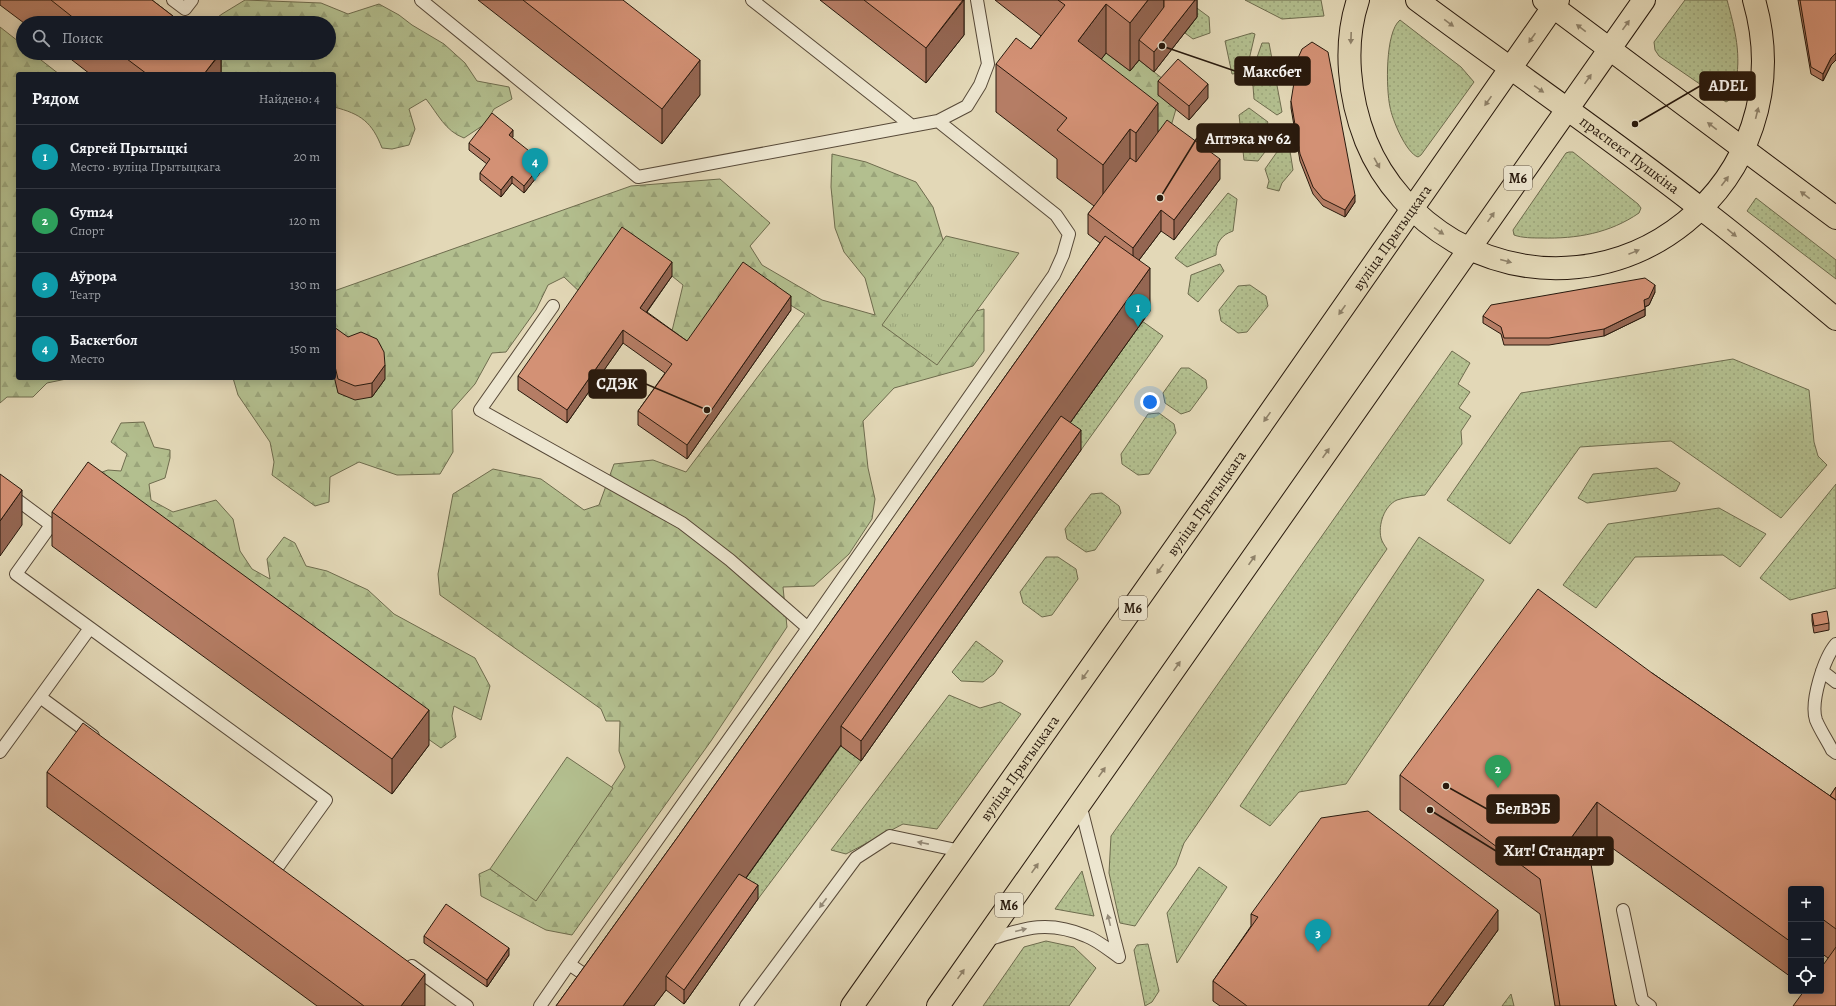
<!DOCTYPE html>
<html lang="ru">
<meta charset="utf-8">
<style>
body{margin:0;font-family:Alegreya,serif;background:#242831;color:#f1f3f6}
.controls{position:absolute;right:12px;bottom:12px;display:grid;overflow:hidden;border-radius:4px;box-shadow:0 2px 10px #0003}
.controls button{width:36px;height:36px;display:grid;place-items:center;padding:0;border:0;border-bottom:1px solid #363941;background:#171b24;color:#f1f3f6;font:20px sans-serif}
.you{position:absolute;left:1150px;top:402px;width:14px;height:14px;margin:-10px;border:3px solid #fff;border-radius:50%;background:#1a73e8;box-shadow:0 0 0 6px #1a73e833}
.badge{display:grid;place-items:center;width:26px;height:26px;border-radius:50%;background:#c59692;color:#fff;font-size:13px;font-weight:700}
.pin{position:absolute;translate:-50% -33px;filter:drop-shadow(0 1px 2px #0008)}
.pin::after{content:'';position:absolute;top:21px;width:14px;height:12px;background:inherit;clip-path:polygon(0 0,100% 0,50% 100%)}
.list{margin:0;padding:0;list-style:none}
h2{display:flex;justify-content:space-between;align-items:center;height:52px;margin:0;padding:0 16px;font-size:17px}
h2 small{font-size:13px;font-weight:400;color:#9ea1a6}
.list li{display:grid;grid-template-columns:26px 1fr auto;gap:12px;align-items:center;box-sizing:border-box;height:64px;padding:0 16px;border-top:1px solid #363941}
.list b{display:block;font-size:15px;white-space:nowrap}
.list p{margin:0;font-size:13px;white-space:nowrap;color:#9ea1a6}
.list em{font-size:13px;font-style:normal;color:#9ea1a6}
.icon{flex:none;width:22px;height:22px;fill:none;stroke:currentColor;stroke-width:2;stroke-linecap:round;stroke-linejoin:round}
.map{position:relative;flex:none;width:1836px;height:1006px;overflow:hidden}
.search{position:absolute;background:#171b24;box-shadow:0 2px 10px #0003;left:16px;top:16px;width:320px;height:44px;display:flex;align-items:center;gap:10px;box-sizing:border-box;padding:0 14px;border-radius:22px;color:#9ea1a6;font-size:15px}
.panel{position:absolute;background:#171b24;box-shadow:0 2px 10px #0003;left:16px;top:72px;width:320px;height:308px;border-radius:4px}
.map>svg:first-child{display:block}
</style>
<div class="map">
<svg width="1836" height="1006" viewBox="0 0 1836 1006">
<defs>
<pattern id="grass-dots" width="8" height="8" patternUnits="userSpaceOnUse"><rect width="8" height="8" fill="#b3bf8f"/><path d="M2 2h.1M6 6h.1" fill="none" stroke="#9aa47a" stroke-width="1.8" stroke-linecap="round"/></pattern>
<pattern id="forest-firs" width="22" height="20" patternUnits="userSpaceOnUse"><rect width="22" height="20" fill="#b3bf8f"/><path d="M5 1l3.5 6h-7zM16 11l3.5 6h-7z" fill="#9aa47a"/></pattern>
<pattern id="park-tufts" width="24" height="20" patternUnits="userSpaceOnUse"><rect width="24" height="20" fill="#b3bf8f"/><path d="M3 7l-1-3M5 7V3M7 7l1-3M15 17l-1-3M17 17v-4M19 17l1-3" fill="none" stroke="#9aa47a"/></pattern>
</defs>
<rect width="100%" height="100%" fill="#e3d8b7"/>
<filter id="stains"><feTurbulence type="fractalNoise" baseFrequency=".005" numOctaves="4"/><feColorMatrix values="0 0 0 0 .2 0 0 0 0 .09 0 0 0 0 .02 0 0 0 .5 -.17"/></filter>
<radialGradient id="worn" r=".72"><stop offset=".6" stop-color="#630" stop-opacity="0"/><stop offset="1" stop-color="#630" stop-opacity=".3"/></radialGradient>
<!-- grass -->
<path fill="url(#grass-dots)" stroke="#6e6c4e" d="M1186 0 1209 17 1210 33 1193 39 1185 33 1197 17Z
M1245 0H1321L1324 16 1282 19Z
M1685 0H1727C1735 29 1742 56 1735 86 1733 92 1733 99 1726 102L1659 56 1655 50 1654 42Z
M1400 20 1461 67 1474 82 1421 155 1418 157C1406 153 1392 119 1390 107 1386 89 1385 32 1400 20Z
M1252 33 1255 34 1248 64 1240 73 1232 74 1225 41Z
M1262 43H1269L1282 112 1277 115 1254 99 1253 86 1247 78 1253 69Z
M1249 108 1268 122 1263 132 1268 148 1258 161 1244 160 1239 115Z
M1290 151 1293 170 1282 183 1279 191 1267 188 1269 181 1265 169 1277 152Z
M1569 152H1573L1638 204 1641 208 1639 213C1610 233 1577 239 1541 238 1533 238 1522 238 1514 235L1513 230 1566 153Z
M1228 193 1237 199 1233 231C1221 235 1216 243 1216 255L1187 267 1175 258Z
M1756 198 1836 260V279L1747 211Z
M1220 264 1224 271 1198 302 1188 294 1191 275Z
M1250 285 1266 296 1268 306 1247 332 1238 333 1221 321 1219 310 1238 286Z
M1142 321 1163 336 1081 450 1061 436Z
M1452 351 1470 363 1458 384 1470 392 1459 408 1471 416 1461 431 1462 444 1425 495C1416 496 1406 497 1397 500 1384 506 1378 525 1381 538 1382 542 1385 546 1387 549L1184 843 1176 865 1135 926 1120 923 1109 873 1111 836Z
M1733 359 1809 390 1814 442 1818 456 1827 465 1781 518 1671 441 1580 447 1510 544 1447 500 1521 393Z
M1181 368H1189L1206 380 1207 388 1190 411 1181 414 1165 403 1163 393Z
M1159 413 1174 424 1176 433 1149 474 1138 475 1122 464 1121 454 1148 414Z
M1657 468 1680 483 1676 491 1587 503 1578 498 1593 474Z
M1836 484V588L1790 600 1760 578Z
M1102 493 1119 506 1121 513 1095 550 1086 552 1067 539 1065 529 1091 494Z
M1719 508 1766 534 1740 567 1723 555 1635 557 1596 608 1563 585 1608 524Z
M1419 537 1484 580 1346 784 1299 792 1270 826 1240 806Z
M1046 557H1058L1076 569 1078 579 1052 615 1042 617 1023 603 1020 592Z
M976 641 1003 661 994 674 983 682 961 681 952 672Z
M949 695 980 708 1000 702 1021 714 937 829 903 824 846 854 831 850Z
M841 746 861 761 758 899 739 888Z
M1199 867 1227 887 1177 963 1167 913Z
M1082 871 1094 916 1055 909Z
M1046 941 1074 947 1096 968 1069 1006H983L1024 947Z
M1148 944 1159 991 1152 1002 1145 1006 1134 950 1137 945Z
M1511 994 1514 1006H1502Z"/>
<!-- forest -->
<path fill="url(#forest-firs)" stroke="#6e6c4e" d="M245 0 321 3 348 14 379 4 399 15 412 25 444 44 465 63 477 81 509 87 512 99 494 109 485 124 464 138C445 131 438 114 426 99L409 109 415 129 409 145 392 149 382 148C372 122 361 114 334 107V74H204L199 53H329V23H210L222 14Z
M0 27 23 45V53H32L59 74H18V378H71L47 383 33 397H7L0 403Z
M1106 53 1130 71 1139 60 1168 83 1176 109 1167 140 1078 90Z
M832 154 866 162 916 182 933 207 949 260 960 315 984 309V351L973 366 894 388 863 421 868 468 875 499 872 519 849 554 814 586 783 587 787 627 711 741 572 935 546 930 481 896 479 874 490 869 536 900 625 767 619 751 620 721H606L601 709 440 595 438 574 453 494 493 469 541 479 584 510 599 505 614 464 653 460 686 472 805 314 743 276 687 355 672 331 683 285 672 276 584 296 564 277 548 285 536 310 506 352 492 353 475 384 452 410 453 452 440 474 397 475 359 462 330 477 329 502 315 506 272 475 274 462 270 442 238 395 233 378H334V291L631 186 720 179 770 223 750 246 762 265 822 300 875 315 865 278 844 252 835 228 831 187Z
M144 422 154 447 170 450V458L165 478 149 484 151 500 173 512 216 500 233 519 240 551 252 569 270 579 267 559 284 537 295 543 306 566 327 571 368 590 394 614 475 658 490 686 481 720 454 706 452 716 456 737 441 748 78 494 79 480 108 470 121 471 127 454 111 442 121 423Z"/>
<!-- park -->
<path fill="url(#park-tufts)" stroke="#6e6c4e" d="M946 236 1019 253 937 365 882 325Z"/>
<!-- pitch -->
<path fill="#b3bf8f" stroke="#6e6c4e" d="M567 757 613 788 536 901 490 869Z"/>
<g fill="none" stroke-linecap="round" stroke-linejoin="round">
<!-- service casing -->
<g stroke="#574938" stroke-width="14">
<path id="service" d="M173 0 185 9 192 0
M421 0 638 177 938 121 967 106 980 85 988 64 977 0
M752 0 912 126
M553 306 480 410 682 523 730 560 808 628
M0 487 51 525 16 574 326 800 277 868
M90 628 40 697 93 736
M1836 644C1824 658 1810 702 1816 720 1820 730 1827 740 1832 750L1836 753
M1822 671 1836 682
M0 752 40 697
M1080 804 1119 957
M1623 910 1642 1000 1650 1006
M984 941C1022 929 1046 919 1086 936 1097 940 1109 950 1119 957
M412 966 467 1006
M594 981 569 964 808 628 1054 275 1063 255 1069 234 1056 215 938 121
M540 1006 569 964
M746 1006 856 858 890 836 961 851"/>
</g>
<!-- primary casing -->
<g stroke="#28190d" stroke-width="24">
<g id="primary">
<path d="M1358 0C1343 45 1349 98 1366 141 1383 183 1415 218 1454 241 1619 332 1806 180 1754 0"/>
<path id="s1" d="M1417 0C1511 70 1608 136 1700 208 1747 243 1791 282 1836 319"/>
<path d="M1544 0 1836 218"/>
<path id="s2" d="M852 1006 1220 484 1558 0"/>
<path d="M938 1006 1644 0"/>
</g>
</g>
<!-- service -->
<use href="#service" stroke="#ede6d0" stroke-width="12"/>
<!-- primary -->
<use href="#primary" stroke="#e3d8b7" stroke-width="22"/>
</g>
<!-- wall -->
<path fill="#b57d65" stroke="#28190d" d="M0 0H152L182 23H24L0 5Z
M478 0H623L700 95 662 144Z
M820 0H964V35L926 83Z
M995 0H1197V17L1154 72 1139 60 1130 71 1106 53 1101 59 1158 131 1220 179 1174 240 1161 231 1139 260 1150 311 1070 423 1081 450 861 761 841 746V745L746 878 758 899 684 1004 666 990 654 1006H556L677 838 1100 243 1088 234V214L1094 206 1057 178V159L996 112V64L1031 49 1041 36Z
M1798 0H1836L1831 65 1823 81 1811 74Z
M63 53H221V74H90Z
M1158 81 1208 98 1189 120 1158 95Z
M1291 101 1355 202 1345 217 1323 206 1313 194 1300 161 1291 108Z
M513 137 512 138 543 169 524 193 512 183 501 197 480 180V173L487 164 469 150V143Z
M672 276 647 312 687 341 791 310 687 459 638 425V411L665 373 623 343 567 423 518 390V376Z
M1655 292 1649 305 1645 307V316L1604 336 1549 345H1504L1501 334 1483 323V316Z
M334 327 385 379 372 397 355 400 338 393 334 376Z
M52 512 429 745 392 794 52 546Z
M1812 614 1829 623V630L1814 633 1812 621Z
M1652 673 1830 796 1836 787V1006L1828 958 1821 953V889H1791V977L1597 837 1582 857 1615 1005 1617 1006H1555L1540 914 1400 810V775Z
M47 772 425 1006H317L47 807Z
M1251 914 1498 930 1443 1006H1220L1213 1001V981L1251 926Z
M424 936 509 955 487 987 424 943Z"/>
<!-- shaded-wall -->
<path fill="#946652" stroke="#28190d" d="M964 0V35L926 83V48Z
M1148 0H1164V27L1139 40V60L1130 71V23Z
M1195 0H1197V17L1154 72V52Z
M1106 4V53L1078 90V41Z
M221 53V74H204Z
M1836 53V60L1831 65 1823 81V74L1831 58Z
M700 60V95L662 144V109Z
M1208 84V98L1189 120V106Z
M1158 103V152L1136 182V133Z
M1130 129V178L1103 214V165Z
M513 130V137L509 142V135Z
M1220 159V179L1174 240V220Z
M543 162V169L524 193V186Z
M512 176V183L501 197V190Z
M1355 195V202L1345 217V210Z
M1161 210V231L1133 268V248Z
M672 262V276L640 321V308Z
M1150 268V311L849 732 841 726V745L672 981 666 976V990L654 1006H623Z
M1655 285V292L1649 305 1644 307V300Z
M791 296V310L687 459V445Z
M1645 309V316L1604 336V329Z
M623 330V343L567 423V410Z
M385 365V379L372 397V383Z
M1081 430V450L861 761V741Z
M22 490V525L0 556V521Z
M429 710V745L392 794V759Z
M1597 802V837L1566 880V845Z
M758 885V899L684 1004V990Z
M1498 910V930L1443 1006H1428Z
M509 948V955L487 987V980Z
M425 974V1006H401Z"/>
<!-- building -->
<path fill="#d39175" stroke="#28190d" d="M51 0H152L182 23H80Z
M523 0H623L700 60 662 109Z
M864 0H963L926 48Z
M1058 0H1148L1130 23 1106 4 1078 41 1158 103 1136 133 1130 129 1103 165 1057 130 1067 118 996 64 1016 38 1031 49 1065 5Z
M1164 0H1195L1154 52 1139 40 1164 7Z
M1800 0H1836V53L1831 58 1823 74 1811 67Z
M1312 42 1328 52 1355 195 1345 210 1323 199 1313 187 1300 154 1291 101 1298 58 1302 49Z
M119 53H220L204 74H147Z
M1178 59 1208 84 1189 106 1158 81Z
M492 113 513 130 509 135 543 162 524 186 512 176 501 190 480 173 490 159 469 143Z
M1167 120 1220 159 1174 220 1161 210 1133 248 1088 214 1130 158 1136 162Z
M622 227 672 262 640 308 687 341 743 262 791 296 687 445 638 411 672 364 623 330 567 410 518 376Z
M1105 236 1150 268 647 973 623 1006H556L677 838Z
M1645 278 1655 285 1649 298 1644 300 1645 309 1604 329 1549 338H1504L1501 327 1483 316 1491 305Z
M334 327 348 337 361 332 377 339 384 352 385 365 372 383 355 386 338 379 334 362Z
M1061 416 1081 430 861 741 841 726Z
M88 462 429 710 392 759 52 512Z
M0 474 22 490 0 521Z
M1538 589 1652 673 1836 800V929L1821 918V889H1791V942L1597 802 1566 845 1591 864 1615 1005 1617 1006H1560L1540 879 1400 775Z
M1827 611 1829 623 1814 626 1812 614Z
M83 723 425 974 401 1006H364L47 772Z
M1836 787V800L1830 796Z
M1368 811 1498 910 1428 1006H1247L1213 981 1258 917 1251 914 1321 818Z
M739 874 758 885 684 990 666 976Z
M446 904 509 948 487 980 424 936Z
M1836 947V1006H1793L1804 991H1821V968Z"/>
<!-- one-way arrows -->
<defs><path id="oneway-solid" d="M-6-.8H1V-3.2L6.5 0L1 3.2V.8H-6Z"/></defs>
<g fill="#8f826a">
<use href="#oneway-solid" transform="translate(1449 23) rotate(36)"/>
<use href="#oneway-solid" transform="translate(1626 25) rotate(-54)"/>
<use href="#oneway-solid" transform="translate(1581 28) rotate(-143)"/>
<use href="#oneway-solid" transform="translate(1351 38) rotate(92)"/>
<use href="#oneway-solid" transform="translate(1532 38) rotate(125)"/>
<use href="#oneway-solid" transform="translate(1588 79) rotate(-55)"/>
<use href="#oneway-solid" transform="translate(1539 89) rotate(35)"/>
<use href="#oneway-solid" transform="translate(1488 101) rotate(125)"/>
<use href="#oneway-solid" transform="translate(1757 113) rotate(-76)"/>
<use href="#oneway-solid" transform="translate(1712 126) rotate(-143)"/>
<use href="#oneway-solid" transform="translate(1377 163) rotate(61)"/>
<use href="#oneway-solid" transform="translate(1725 181) rotate(-53)"/>
<use href="#oneway-solid" transform="translate(1805 195) rotate(-143)"/>
<use href="#oneway-solid" transform="translate(1491 217) rotate(-55)"/>
<use href="#oneway-solid" transform="translate(1439 231) rotate(34)"/>
<use href="#oneway-solid" transform="translate(1732 233) rotate(39)"/>
<use href="#oneway-solid" transform="translate(1634 252) rotate(-22)"/>
<use href="#oneway-solid" transform="translate(1506 261) rotate(15)"/>
<use href="#oneway-solid" transform="translate(1342 310) rotate(125)"/>
<use href="#oneway-solid" transform="translate(1267 417) rotate(125)"/>
<use href="#oneway-solid" transform="translate(1326 453) rotate(-55)"/>
<use href="#oneway-solid" transform="translate(1252 560) rotate(-55)"/>
<use href="#oneway-solid" transform="translate(1160 569) rotate(125)"/>
<use href="#oneway-solid" transform="translate(1177 666) rotate(-55)"/>
<use href="#oneway-solid" transform="translate(1085 675) rotate(125)"/>
<use href="#oneway-solid" transform="translate(1102 772) rotate(-55)"/>
<use href="#oneway-solid" transform="translate(1035 868) rotate(-55)"/>
<use href="#oneway-solid" transform="translate(961 974) rotate(-55)"/>
</g>
<g fill="#948a78">
<use href="#oneway-solid" transform="translate(923 843) rotate(-169)"/>
<use href="#oneway-solid" transform="translate(823 903) rotate(127)"/>
<use href="#oneway-solid" transform="translate(1109 920) rotate(-104)"/>
<use href="#oneway-solid" transform="translate(1021 930) rotate(-14)"/>
</g>
<g text-anchor="middle" stroke-width="3" stroke-linejoin="round" paint-order="stroke">
<!-- shield labels -->
<g fill="#ede6d0" stroke="#635648" stroke-width="1">
<rect x="1504" y="166" width="28" height="24" rx="3"/>
<rect x="1119" y="596" width="28" height="24" rx="3"/>
<rect x="995" y="893" width="28" height="24" rx="3"/>
</g>
<g font-size="14" font-weight="bold" fill="#28190d">
<text x="1518" y="183">М6</text>
<text x="1133" y="613">М6</text>
<text x="1009" y="910">М6</text>
</g>
<!-- street labels -->
<g font-size="15" fill="#28190d" stroke="#ede6d0">
<text dy="5" stroke="none"><textPath href="#s1" startOffset="263">праспект Пушкіна</textPath></text>
<text dy="5" stroke="none"><textPath href="#s2" startOffset="939">вуліца Прытыцкага</textPath></text>
<text dy="5" stroke="none"><textPath href="#s2" startOffset="615">вуліца Прытыцкага</textPath></text>
<text dy="5" stroke="none"><textPath href="#s2" startOffset="291">вуліца Прытыцкага</textPath></text>
</g>
</g>
<!-- callouts -->
<path fill="none" stroke="#28190d" stroke-width="1.5" d="M1162 46L1235 71M1635 124L1700 86M1160 198L1197 138M707 410L646 384M1446 786L1487 809M1430 810L1496 851"/>
<g fill="#28190d" stroke="#ede6d0" stroke-width="1.5">
<circle cx="1162" cy="46" r="4"/>
<circle cx="1635" cy="124" r="4"/>
<circle cx="1160" cy="198" r="4"/>
<circle cx="707" cy="410" r="4"/>
<circle cx="1446" cy="786" r="4"/>
<circle cx="1430" cy="810" r="4"/>
</g>
<g fill="#28190d" stroke="#28190d" stroke-width="1.5">
<rect x="1235" y="57" width="75" height="28" rx="4"/>
<rect x="1700" y="72" width="55" height="28" rx="4"/>
<rect x="1197" y="124" width="102" height="28" rx="4"/>
<rect x="589" y="370" width="57" height="28" rx="4"/>
<rect x="1487" y="795" width="72" height="28" rx="4"/>
<rect x="1496" y="837" width="117" height="28" rx="4"/>
</g>
<g font-size="16" text-anchor="middle" font-weight="bold" fill="#fff">
<text x="1272" y="77">Максбет</text>
<text x="1728" y="91">ADEL</text>
<text x="1248" y="144">Аптэка № 62</text>
<text x="617" y="389">СДЭК</text>
<text x="1523" y="814">БелВЭБ</text>
<text x="1554" y="856">Хит! Стандарт</text>
</g>
<rect width="100%" height="100%" filter="url(#stains)"/>
<rect width="100%" height="100%" fill="url(#worn)"/>
</svg>
<div class="controls">
<button>+</button>
<button>−</button>
<button><svg class="icon" aria-label="locate" viewBox="0 0 24 24"><circle cx="12" cy="12" r="6"/><path d="M12 2v4M12 18v4M2 12h4M18 12h4"/></svg></button>
</div>
<div class="you"></div>
<div class="pin badge" style="left:1138px;top:327px;background:#0f9aa8">1</div>
<div class="pin badge" style="left:1498px;top:788px;background:#2e9e5b">2</div>
<div class="pin badge" style="left:1318px;top:952px;background:#0f9aa8">3</div>
<div class="pin badge" style="left:535px;top:181px;background:#0f9aa8">4</div>
<div class="search"><svg class="icon" aria-label="search" viewBox="0 0 24 24"><circle cx="10" cy="10" r="6"/><path d="M15 15l6 6"/></svg>Поиск</div>
<section class="panel">
<h2>Рядом<small>Найдено: 4</small></h2>
<ul class="list">
<li><span class="badge" style="background:#0f9aa8">1</span><div><b>Сяргей Прытыцкі</b><p>Место · вуліца Прытыцкага</p></div><em>20 m</em></li>
<li><span class="badge" style="background:#2e9e5b">2</span><div><b>Gym24</b><p>Спорт</p></div><em>120 m</em></li>
<li><span class="badge" style="background:#0f9aa8">3</span><div><b>Аўрора</b><p>Театр</p></div><em>130 m</em></li>
<li><span class="badge" style="background:#0f9aa8">4</span><div><b>Баскетбол</b><p>Место</p></div><em>150 m</em></li>
</ul>
</section>
</div>
